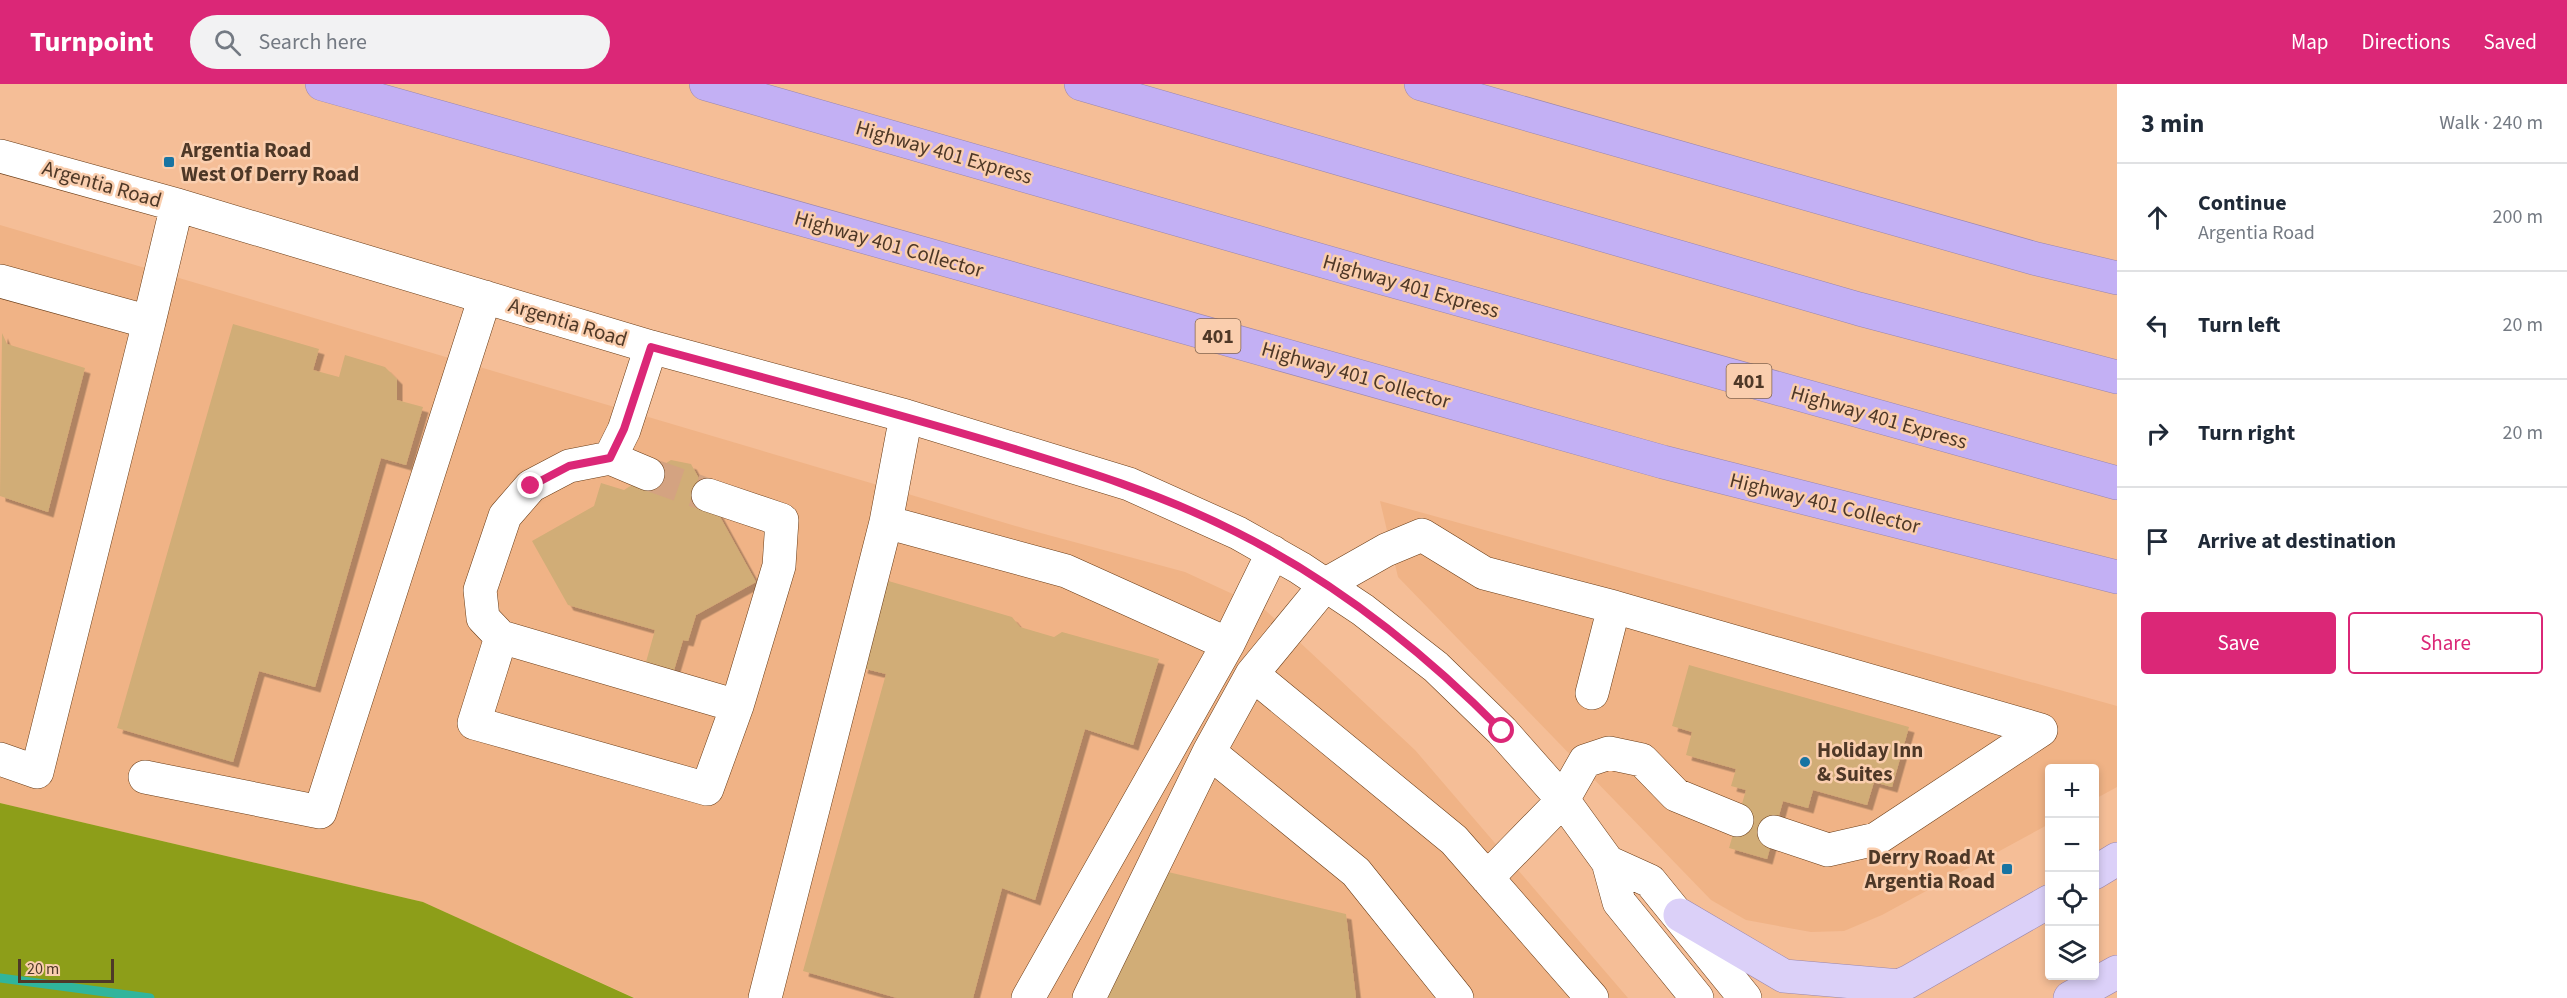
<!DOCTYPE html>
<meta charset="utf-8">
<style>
body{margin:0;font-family:"Source Sans 3",sans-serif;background:#f2f2f3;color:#1f2937}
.controls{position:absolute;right:18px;bottom:18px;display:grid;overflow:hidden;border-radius:6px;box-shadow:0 3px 9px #0003}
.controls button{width:54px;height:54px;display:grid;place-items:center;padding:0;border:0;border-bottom:2px solid #e0e1e3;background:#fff;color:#1f2937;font:30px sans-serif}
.scale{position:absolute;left:18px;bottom:15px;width:96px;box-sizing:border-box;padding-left:6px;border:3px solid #4e3827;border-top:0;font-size:16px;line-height:21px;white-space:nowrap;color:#4e3827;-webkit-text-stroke:4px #faceae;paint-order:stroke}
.stop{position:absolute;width:18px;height:18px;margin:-14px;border:4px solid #db2777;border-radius:50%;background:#fff}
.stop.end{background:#db2777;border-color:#fff;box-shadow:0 2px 6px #0008}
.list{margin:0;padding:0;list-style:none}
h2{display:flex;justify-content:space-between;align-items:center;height:78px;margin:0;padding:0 24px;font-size:26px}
h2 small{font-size:20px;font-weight:400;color:#747a83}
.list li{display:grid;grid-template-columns:39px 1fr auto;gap:18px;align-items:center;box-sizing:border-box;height:108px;padding:0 24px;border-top:2px solid #e0e1e3}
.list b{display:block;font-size:22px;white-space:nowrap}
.list p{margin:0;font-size:20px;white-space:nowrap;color:#747a83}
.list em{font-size:20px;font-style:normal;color:#747a83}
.actions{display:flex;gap:12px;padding:18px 24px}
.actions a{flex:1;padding:14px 0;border:2px solid #db2777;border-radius:6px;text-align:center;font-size:21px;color:#db2777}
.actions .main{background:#db2777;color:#fff}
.icon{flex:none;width:33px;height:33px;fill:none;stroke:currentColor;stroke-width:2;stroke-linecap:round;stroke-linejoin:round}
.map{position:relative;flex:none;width:2117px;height:914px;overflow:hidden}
header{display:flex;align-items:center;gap:36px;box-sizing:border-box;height:84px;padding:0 30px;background:#db2777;color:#fff}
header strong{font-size:28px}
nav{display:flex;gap:33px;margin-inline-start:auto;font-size:21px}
.search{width:420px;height:54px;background:#f2f2f3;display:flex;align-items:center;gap:15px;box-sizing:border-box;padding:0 21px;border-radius:33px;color:#747a83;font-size:22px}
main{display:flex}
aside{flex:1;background:#fff}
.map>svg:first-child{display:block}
</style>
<header>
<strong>Turnpoint</strong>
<div class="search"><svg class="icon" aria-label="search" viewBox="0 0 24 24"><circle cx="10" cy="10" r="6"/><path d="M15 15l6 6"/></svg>Search here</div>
<nav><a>Map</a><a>Directions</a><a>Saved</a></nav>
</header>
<main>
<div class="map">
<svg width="2117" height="914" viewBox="0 0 2117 914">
<defs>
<filter id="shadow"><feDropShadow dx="5.5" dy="5.5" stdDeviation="0" flood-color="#0004"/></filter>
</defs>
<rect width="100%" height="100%" fill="#f5be97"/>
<!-- built -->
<path fill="#f0b386" d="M0 141 1026 445 1185 488 1263 524 1415 666 1628 914H635L423 818 0 719Z
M1380 417 2117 622V703L2095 715 2094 684H2050L2049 740 1882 831 1844 847 1811 848 1746 836 1711 816 1398 493Z"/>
<!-- forest -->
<path fill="#8d9e19" d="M0 719 423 818 634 914H0Z"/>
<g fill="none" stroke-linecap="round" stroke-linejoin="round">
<!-- stream -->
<path stroke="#30b59c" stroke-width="9" d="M0 894 150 914"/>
</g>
<!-- building -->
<path fill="#d1ad77" filter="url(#shadow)" d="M233 240 319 265 313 286 339 293 345 271 385 283 397 295V316L423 323 406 381 381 374 315 603 259 587 233 678 117 644Z
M2 249 7 260 85 284 48 428 0 412Z
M671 376 691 380 756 498 696 531 688 557 683 556 674 586 646 578 655 546 568 521 532 457 594 422 601 399 624 406Z
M885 496 1012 533 1020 543 1054 553 1062 548 1159 575 1133 661 1085 645 1035 816 1002 804 973 914H897L803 887 886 590 862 584Z
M1689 581 1909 643 1892 703 1874 698 1867 721 1813 706 1808 724 1783 717 1767 775 1729 764 1746 706 1731 702 1736 685 1686 671 1692 648 1672 642Z
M1168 788 1346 830 1356 914H1096Z"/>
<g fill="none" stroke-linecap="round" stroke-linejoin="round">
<!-- minor-tunnel -->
<path stroke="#d4a381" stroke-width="33" stroke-dasharray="33 16" stroke-linecap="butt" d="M648 390 708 411"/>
<!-- minor casing -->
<g stroke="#693b15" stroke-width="34">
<path id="minor" d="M0 72 177 121 651 263 906 332 1129 400 1238 449 1300 484 1363 526 1436 583 1502 647 1563 716 1608 778 1619 818 1697 914
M0 197 149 238 177 121
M651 263 624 346 610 374 569 382 531 402 505 432 480 506 483 534 501 553 474 639 707 705 737 622 779 482 782 436 708 411
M610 374 648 390
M886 438 1066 487 1228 560 1028 914
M501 553 737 622
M1228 560 1273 468
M1252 590 1454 756 1592 914
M1592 609 1614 523
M1209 668 1356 788 1457 914
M0 675 37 688 149 238
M145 693 320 728 485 213
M1608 778 1650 797 1745 914
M1487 794 1563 716 1585 677 1609 669 1642 676 1676 711 1737 736
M765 914 886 438 906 332
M1089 914 1209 668 1252 590 1326 500 1386 466 1422 451 1484 489 1614 523 2041 646 1876 755 1828 766 1774 748"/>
</g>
<!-- major casing -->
<g stroke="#9a86ac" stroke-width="34">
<path id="major" d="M2094 789 2117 775
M1680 831 1784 892 1900 902
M1880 910 1908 898 2050 817
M2070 914 2117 888"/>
</g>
<!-- highway casing -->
<g stroke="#9a86ac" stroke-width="34">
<path id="highway" d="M322 0 1663 378 2117 493
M706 0 1382 194 2117 399
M1081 0 1859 225 2117 293
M1421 0 2033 174 2117 194"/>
</g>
<!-- minor -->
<use href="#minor" stroke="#fff" stroke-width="33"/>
<!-- major -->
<use href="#major" stroke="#dbd0f8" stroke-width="33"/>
<!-- highway -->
<use href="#highway" stroke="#c3b0f4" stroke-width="33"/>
</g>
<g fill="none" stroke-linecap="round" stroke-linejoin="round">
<!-- route -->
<path stroke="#db2777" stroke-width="8" d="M531 402 569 382 610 374 624 345 651 263C766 294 881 325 995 359 1080 385 1157 408 1236 448 1336 498 1424 568 1502 647"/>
</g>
<!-- markers -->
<g fill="#1874a2" stroke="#faceae" stroke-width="2">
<rect x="163" y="72" width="12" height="12" rx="3"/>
<circle cx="1805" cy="678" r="6"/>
<rect x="2001" y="779" width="12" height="12" rx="3"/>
</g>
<g text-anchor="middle" stroke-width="5" stroke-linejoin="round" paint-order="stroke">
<!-- shield labels -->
<g fill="#faceae" stroke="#826550" stroke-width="1.5">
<rect x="1195.5" y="235" width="45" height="34" rx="4.5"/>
<rect x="1726.5" y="280" width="45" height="34" rx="4.5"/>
</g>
<g font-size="20" font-weight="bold" fill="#4e3827">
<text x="1218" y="259">401</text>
<text x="1749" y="304">401</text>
</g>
<!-- poi labels -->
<g font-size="21" font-weight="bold" fill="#4e3827" stroke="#faceae" text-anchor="start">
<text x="181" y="73">Argentia Road<tspan x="181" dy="24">West Of Derry Road</tspan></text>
<text x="1817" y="673">Holiday Inn<tspan x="1817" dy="24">&amp; Suites</tspan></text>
<text x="1995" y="780" text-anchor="end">Derry Road At<tspan x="1995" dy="24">Argentia Road</tspan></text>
</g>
<!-- street labels -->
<g font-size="21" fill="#4e3827" stroke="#faceae">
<text transform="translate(944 68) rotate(16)" y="7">Highway 401 Express</text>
<text transform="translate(102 100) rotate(16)" y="7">Argentia Road</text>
<text transform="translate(889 160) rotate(16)" y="7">Highway 401 Collector</text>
<text transform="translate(1411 202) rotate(16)" y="7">Highway 401 Express</text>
<text transform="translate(568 238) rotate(17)" y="7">Argentia Road</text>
<text transform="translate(1356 291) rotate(16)" y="7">Highway 401 Collector</text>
<text transform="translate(1879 333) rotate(16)" y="7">Highway 401 Express</text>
<text transform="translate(1825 419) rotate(14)" y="7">Highway 401 Collector</text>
</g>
</g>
</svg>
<div class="controls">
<button>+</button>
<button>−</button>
<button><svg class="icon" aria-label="locate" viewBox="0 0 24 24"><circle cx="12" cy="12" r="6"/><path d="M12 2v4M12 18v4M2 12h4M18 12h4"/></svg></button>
<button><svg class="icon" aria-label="layers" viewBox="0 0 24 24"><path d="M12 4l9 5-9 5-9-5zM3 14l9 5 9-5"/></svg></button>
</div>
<div class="scale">20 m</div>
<div class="stop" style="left:1502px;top:647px"></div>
<div class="stop end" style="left:531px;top:402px"></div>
</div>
<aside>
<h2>3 min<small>Walk · 240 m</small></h2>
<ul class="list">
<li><svg class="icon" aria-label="ahead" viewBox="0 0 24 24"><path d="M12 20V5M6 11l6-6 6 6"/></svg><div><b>Continue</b><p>Argentia Road</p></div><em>200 m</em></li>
<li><svg class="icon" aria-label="left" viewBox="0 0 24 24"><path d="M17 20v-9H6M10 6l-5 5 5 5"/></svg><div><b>Turn left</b></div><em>20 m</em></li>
<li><svg class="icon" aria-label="right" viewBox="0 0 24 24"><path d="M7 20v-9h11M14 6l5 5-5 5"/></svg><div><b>Turn right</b></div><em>20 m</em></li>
<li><svg class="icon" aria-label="arrive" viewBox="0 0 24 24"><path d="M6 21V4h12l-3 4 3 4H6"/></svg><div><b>Arrive at destination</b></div></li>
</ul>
<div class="actions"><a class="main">Save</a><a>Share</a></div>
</aside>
</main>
